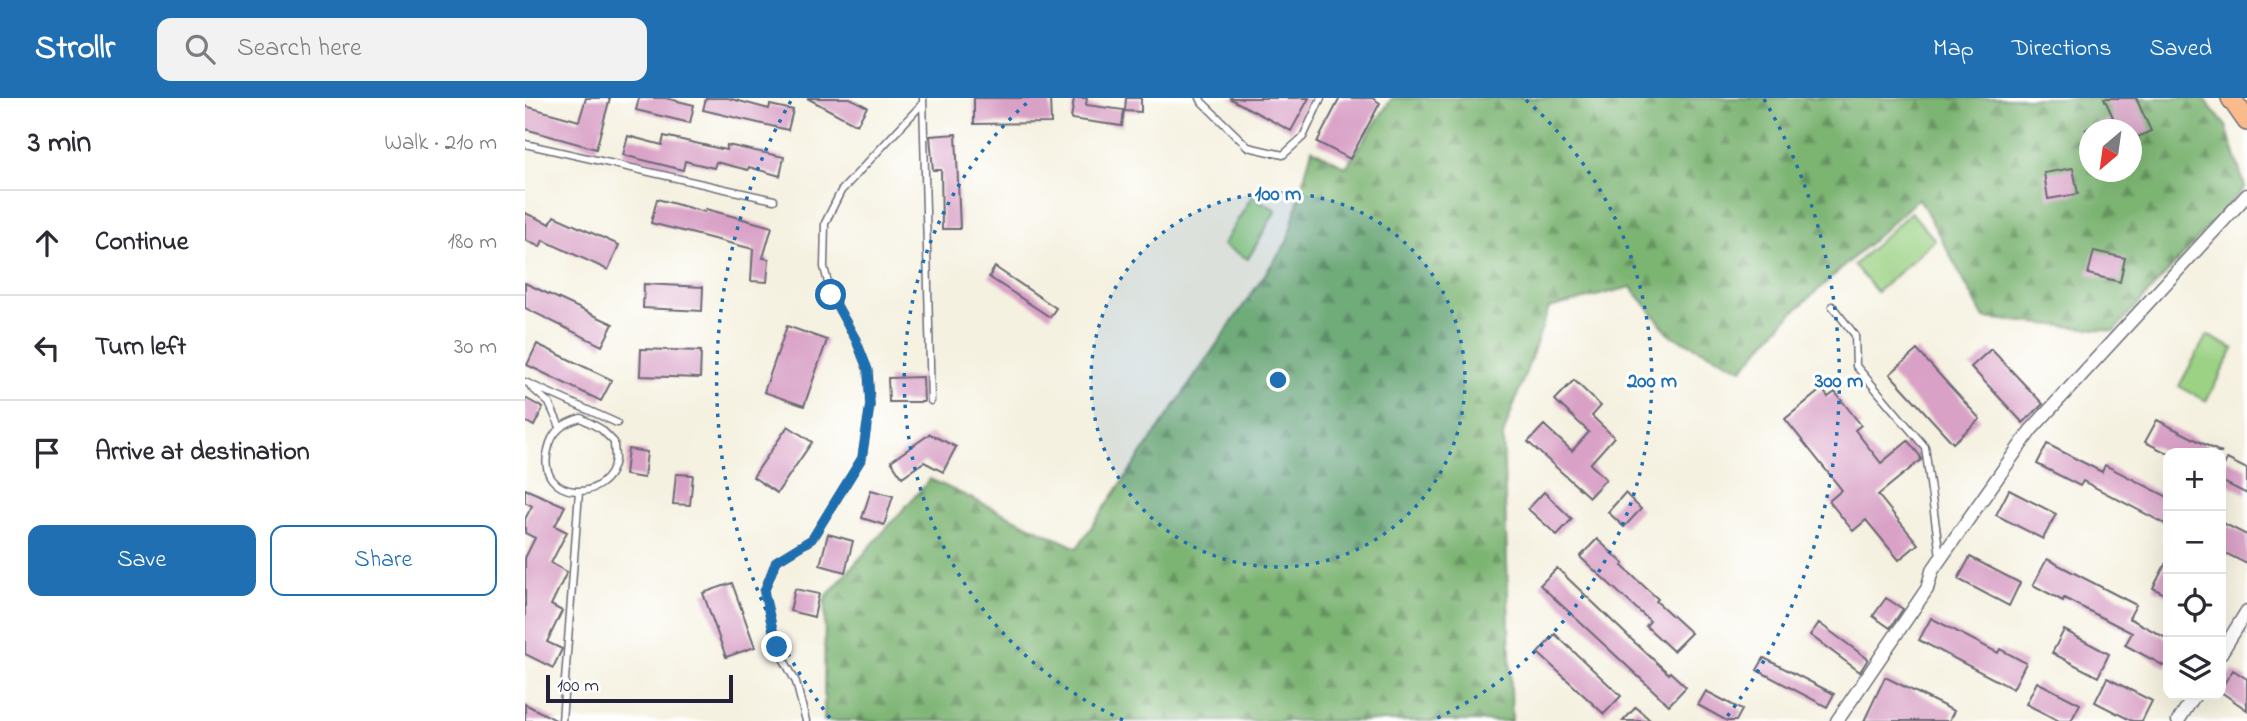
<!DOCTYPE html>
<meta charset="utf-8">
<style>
body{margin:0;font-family:"Indie Flower",sans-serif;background:#f2f2f3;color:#2b2b33}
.controls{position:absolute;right:21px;bottom:21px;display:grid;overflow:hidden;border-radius:14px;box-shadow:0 7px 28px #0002}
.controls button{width:63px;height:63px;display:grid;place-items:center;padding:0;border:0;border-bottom:2px solid #e1e1e2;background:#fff;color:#2b2b33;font:35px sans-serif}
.compass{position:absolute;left:1554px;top:21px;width:63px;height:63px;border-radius:50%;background:#fff;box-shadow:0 7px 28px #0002;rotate:209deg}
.scale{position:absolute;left:21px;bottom:18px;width:187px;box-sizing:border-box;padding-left:7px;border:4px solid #22223b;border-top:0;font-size:19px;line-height:24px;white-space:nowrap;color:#22223b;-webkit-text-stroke:5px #fff;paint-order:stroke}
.stop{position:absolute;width:21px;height:21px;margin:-16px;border:5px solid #1f6fb2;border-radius:50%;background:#fff}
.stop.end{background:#1f6fb2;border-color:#fff;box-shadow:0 2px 7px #0008}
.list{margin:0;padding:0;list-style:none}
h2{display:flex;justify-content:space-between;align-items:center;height:91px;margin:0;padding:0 28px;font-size:30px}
h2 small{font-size:23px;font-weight:400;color:#7c7c81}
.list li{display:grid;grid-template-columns:46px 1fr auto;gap:21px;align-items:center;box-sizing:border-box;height:105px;padding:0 28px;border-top:2px solid #e1e1e2}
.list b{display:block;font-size:26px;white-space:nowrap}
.list em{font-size:23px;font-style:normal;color:#7c7c81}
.actions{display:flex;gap:14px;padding:21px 28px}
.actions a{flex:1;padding:16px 0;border:2px solid #1f6fb2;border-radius:14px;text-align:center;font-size:24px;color:#1f6fb2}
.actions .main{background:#1f6fb2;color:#fff}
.icon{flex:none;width:38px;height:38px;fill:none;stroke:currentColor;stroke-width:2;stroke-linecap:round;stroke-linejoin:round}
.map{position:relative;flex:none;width:1722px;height:623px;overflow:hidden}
header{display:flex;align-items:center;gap:42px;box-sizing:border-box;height:98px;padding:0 35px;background:#1f6fb2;color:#fff}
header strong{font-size:33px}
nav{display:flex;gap:38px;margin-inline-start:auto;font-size:24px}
.search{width:490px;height:63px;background:#f2f2f3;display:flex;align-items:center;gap:18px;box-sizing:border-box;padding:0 24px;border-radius:14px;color:#7c7c81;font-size:26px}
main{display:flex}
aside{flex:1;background:#fff}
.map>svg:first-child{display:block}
</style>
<header>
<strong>Strollr</strong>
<div class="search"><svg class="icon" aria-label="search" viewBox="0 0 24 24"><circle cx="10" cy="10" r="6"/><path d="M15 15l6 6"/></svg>Search here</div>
<nav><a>Map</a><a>Directions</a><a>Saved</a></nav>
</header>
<main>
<aside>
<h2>3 min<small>Walk · 210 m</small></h2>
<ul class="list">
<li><svg class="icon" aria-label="ahead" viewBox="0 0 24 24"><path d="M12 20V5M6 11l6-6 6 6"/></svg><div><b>Continue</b></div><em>180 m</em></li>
<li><svg class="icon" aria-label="left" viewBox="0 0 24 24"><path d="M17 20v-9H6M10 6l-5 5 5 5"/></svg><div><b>Turn left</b></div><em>30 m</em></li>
<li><svg class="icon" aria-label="arrive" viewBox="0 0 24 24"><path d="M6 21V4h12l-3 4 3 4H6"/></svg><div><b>Arrive at destination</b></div></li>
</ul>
<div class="actions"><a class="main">Save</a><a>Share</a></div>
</aside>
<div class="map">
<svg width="1722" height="623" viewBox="0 0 1722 623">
<defs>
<pattern id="forest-firs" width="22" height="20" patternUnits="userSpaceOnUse" patternTransform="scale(1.75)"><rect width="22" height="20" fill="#7cb472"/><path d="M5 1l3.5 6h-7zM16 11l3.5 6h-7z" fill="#65925f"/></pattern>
</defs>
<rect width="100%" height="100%" fill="#fff"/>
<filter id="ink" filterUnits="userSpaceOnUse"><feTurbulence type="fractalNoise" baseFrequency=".0143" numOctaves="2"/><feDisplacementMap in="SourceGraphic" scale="14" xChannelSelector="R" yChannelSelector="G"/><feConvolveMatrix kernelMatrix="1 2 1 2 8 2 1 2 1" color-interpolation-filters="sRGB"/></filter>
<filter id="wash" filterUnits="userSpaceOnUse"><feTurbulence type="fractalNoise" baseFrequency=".00686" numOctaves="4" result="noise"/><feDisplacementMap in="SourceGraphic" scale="28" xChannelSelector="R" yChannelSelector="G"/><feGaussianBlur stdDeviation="1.57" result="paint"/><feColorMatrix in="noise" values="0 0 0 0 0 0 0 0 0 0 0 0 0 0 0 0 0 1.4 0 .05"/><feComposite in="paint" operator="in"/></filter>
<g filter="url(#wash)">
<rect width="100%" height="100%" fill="#f5f1e0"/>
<!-- forest -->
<path fill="url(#forest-firs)" stroke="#4f6b56" stroke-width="2" fill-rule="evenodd" d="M867 0H1678L1701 28 1720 89 1589 233 1459 220 1394 100 1262 220 1217 271 1145 237 1106 189 1024 210 978 337 987 623H299L300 500 405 381 552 450 762 144 787 51 821 69ZM1564 32H1606V74H1564Z"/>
<!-- park -->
<path fill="#9bd284" stroke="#5e7a60" stroke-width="2" d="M727 98 751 112 723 161 698 147Z
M1386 114 1410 142 1352 194 1329 167Z
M1682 237 1709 251 1681 303 1654 288Z"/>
<g id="blocks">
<!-- building -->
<path fill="#d9a1c6" d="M61 0H85L71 51 0 31V8L54 23Z
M114 0H140L169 7 165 25 111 12Z
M181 0H203L244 11 245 7 268 12 263 32 178 12Z
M282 0H325L342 9 332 27Z
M449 0H525L526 25 449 26Z
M549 0H562L561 7 599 12 597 28 546 21Z
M601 0H616V14L600 13Z
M704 0H784L766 33Z
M815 0H847L855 5 825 61 792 44Z
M1579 0H1611L1626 33 1606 42V32H1560L1588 19Z
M431 36 435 131H417L416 72H408L405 38Z
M103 38 137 47 139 38 201 52 202 47 259 59 255 78 224 69 223 72 191 64 189 70 160 63 158 72 98 57Z
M1548 70 1553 96 1523 101 1519 75Z
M132 101 180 114 181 111 247 129 238 160 244 161 242 184 226 183 228 151 126 125Z
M0 115 25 126 29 118 94 147 83 172 18 142 15 149 0 142Z
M1569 153 1600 160 1595 184 1563 176Z
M470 169 531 210 525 219 464 179Z
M0 185 88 226 77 248 0 210Z
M119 186 178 189 177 213 118 210Z
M262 228 302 242 279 308 239 294Z
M12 246 87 282 76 303 2 267Z
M116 251 176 253 175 280 115 278Z
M1466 251 1518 306 1498 325 1446 269Z
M1392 252 1455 321 1428 345 1365 276Z
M398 279 399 304H364L363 280Z
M1049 282 1076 308 1067 318 1089 339 1065 366 1081 381 1064 399 1003 344 1019 327 1047 353 1064 334 1030 302Z
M1297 291 1303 299 1310 294 1336 327 1330 332 1356 365 1383 343 1395 358 1396 362 1353 397 1393 446 1374 462 1341 422 1328 433 1304 403 1317 392 1260 321Z
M0 300 18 310 9 328 0 323Z
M1632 322 1697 355H1642L1620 344Z
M263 328 287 344 252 395 228 379Z
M405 336 431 349 418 374 399 364 377 379 366 363Z
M1522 346 1577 374 1580 367 1643 399V420L1640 426 1558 383 1555 388 1512 366Z
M103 351 122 354 119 380 100 377Z
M1702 361 1722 371V396L1696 383V374Z
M151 376 168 377 165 407 148 406Z
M0 391 40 408 30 428 42 434 26 465 42 474 26 507 37 513 22 544 37 551 28 570 0 556V460L10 440 0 435V421L7 408 0 404Z
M346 392 368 398 359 427 337 420Z
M1484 392 1531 416 1518 441 1471 417Z
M1019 394 1047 421 1032 437 1003 411Z
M1100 395 1116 411 1099 429 1083 414Z
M1696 424 1722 437V466L1696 453Z
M303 436 328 443 320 474 295 467Z
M1072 441 1099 466 1097 468 1133 501 1131 503 1166 535 1148 553 1121 528 1125 523 1055 459Z
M1445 459 1495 485 1484 508 1433 481Z
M1522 461 1611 507 1604 520 1643 541V570L1600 547 1607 535 1539 500 1538 503 1508 487Z
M1643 461V498L1628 490Z
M1032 470 1105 540 1144 576 1145 574 1161 589 1144 607 1015 487Z
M207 485 230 549 201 559 178 495Z
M270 491 294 496 289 519 265 513Z
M1361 500 1378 511 1365 530 1348 518Z
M1406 520 1473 555 1475 551 1501 565 1488 591 1394 542Z
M1294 525 1343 561 1335 574 1285 537Z
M1539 532 1584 556 1573 579 1527 555Z
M1030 536 1096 598 1079 616 1013 555Z
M1239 560 1309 596 1302 609 1232 572Z
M1708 572 1722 581V612L1696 594V590Z
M1360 579 1429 613 1424 623H1339Z
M1582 580 1627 603 1617 623H1607L1570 604Z
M1512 584 1555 606 1546 623H1534L1501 606Z
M1181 593 1217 612 1211 623H1202L1173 607Z
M0 606 31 622V623H0Z
M1111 609 1126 623H1098Z"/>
</g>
</g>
<g filter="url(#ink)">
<use href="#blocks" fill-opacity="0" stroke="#6c6a75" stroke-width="2"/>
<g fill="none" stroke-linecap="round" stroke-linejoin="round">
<!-- service casing -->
<g stroke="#6c6a75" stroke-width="9">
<path id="service" d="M398 0 406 303
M675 0 677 4 723 49 758 57 778 39 796 0
M0 46 249 102
M1307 208 1330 237 1331 268 1400 349 1415 458
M0 284 92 325
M6 289 24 305 35 329
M56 320 76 331 89 344C89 349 90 356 90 361 84 407 10 403 23 352 27 333 38 325 56 320Z
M37 623 54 394
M281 623 271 584 252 549 239 494 251 463 287 441 337 360 345 307 343 273 331 242 306 197 299 169 300 125 316 93 397 6"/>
</g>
<!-- minor casing -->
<g stroke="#6c6a75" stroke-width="15">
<path id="minor" d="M1696 555 1722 513
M1312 623 1402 491 1407 473 1416 460 1506 332 1722 97
M1653 623 1670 597"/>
</g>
<!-- primary casing -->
<g stroke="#6c6a75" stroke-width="22">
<path id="primary" d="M1706 0 1722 23"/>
</g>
<!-- service -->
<use href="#service" stroke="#fff" stroke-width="6"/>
<!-- minor -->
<use href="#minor" stroke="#fff" stroke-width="12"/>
<!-- primary -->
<use href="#primary" stroke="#fabb8c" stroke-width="19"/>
</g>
</g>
<g fill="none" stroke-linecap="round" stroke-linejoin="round" filter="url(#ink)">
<!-- route -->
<path stroke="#1f6fb2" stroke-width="9" d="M252 549 239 494 251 463 287 441 337 360 345 307 343 272 331 242 306 197"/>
</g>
<!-- distance rings -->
<circle cx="753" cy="282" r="187" fill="#1f6fb2" fill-opacity=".12"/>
<g fill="none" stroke="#1f6fb2" stroke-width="3.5" stroke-dasharray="3.5 7">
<circle cx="753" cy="282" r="187"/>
<path d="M598 622A374 374 0 0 1 505 2M1001 2A374 374 0 0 1 908 622"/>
<path d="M305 620A561 561 0 0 1 267 1M1239 1A561 561 0 0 1 1201 620"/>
</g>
<circle cx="753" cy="282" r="10" fill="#1f6fb2" stroke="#fff" stroke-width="3.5"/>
<g font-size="21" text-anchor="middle" font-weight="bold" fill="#1f6fb2" stroke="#fff" stroke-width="6" stroke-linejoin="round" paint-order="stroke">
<text x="753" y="102">100 m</text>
<text x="1127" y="289">200 m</text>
<text x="1314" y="289">300 m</text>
</g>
</svg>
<div class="controls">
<button>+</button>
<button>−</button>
<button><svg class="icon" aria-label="locate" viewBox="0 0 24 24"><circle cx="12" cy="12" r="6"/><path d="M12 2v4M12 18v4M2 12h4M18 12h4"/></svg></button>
<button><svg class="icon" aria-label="layers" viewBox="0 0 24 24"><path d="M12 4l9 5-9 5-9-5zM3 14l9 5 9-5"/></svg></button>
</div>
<svg class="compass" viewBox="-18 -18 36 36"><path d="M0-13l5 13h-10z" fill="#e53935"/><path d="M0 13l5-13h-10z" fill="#7c7c81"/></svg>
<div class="scale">100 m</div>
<div class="stop" style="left:306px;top:197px"></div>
<div class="stop end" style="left:252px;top:549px"></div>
</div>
</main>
